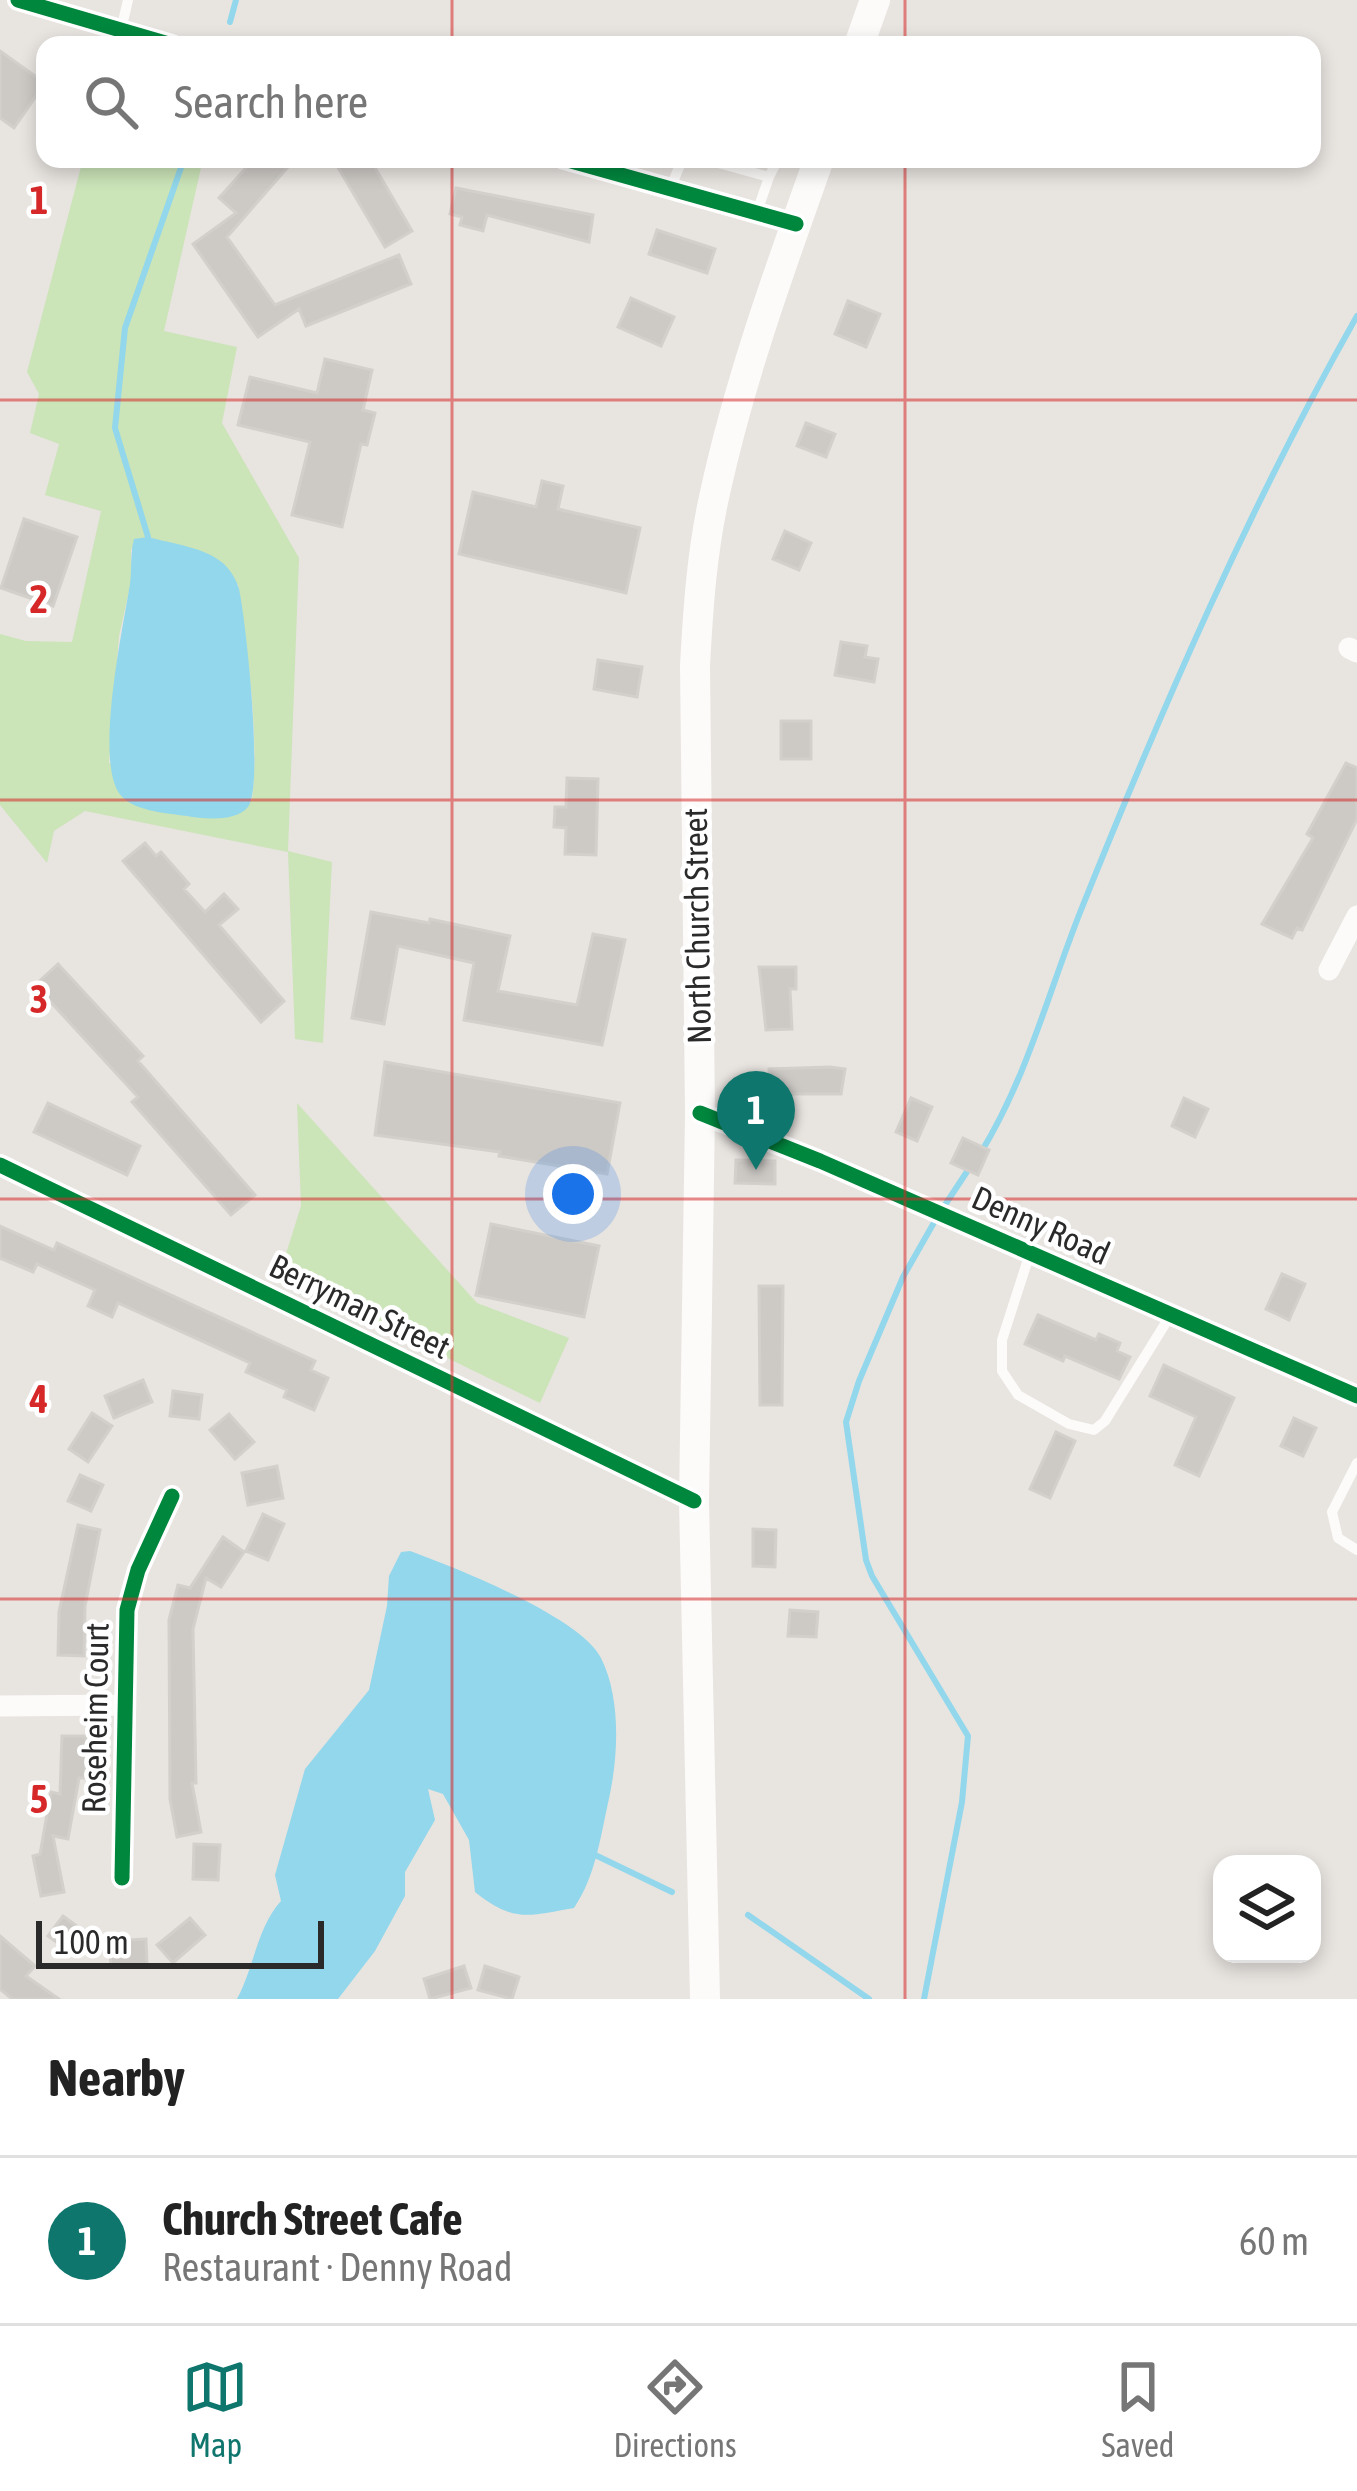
<!DOCTYPE html>
<meta charset="utf-8">
<style>
body{margin:0;font-family:"Asap Condensed",sans-serif;background:#f6f6f6;color:#222}
.controls{position:absolute;right:36px;bottom:36px;display:grid;overflow:hidden;border-radius:24px;box-shadow:0 6px 18px #0003}
.controls button{width:108px;height:108px;display:grid;place-items:center;padding:0;border:0;border-bottom:3px solid #e0e0e0;background:#fff;color:#222;font:60px sans-serif}
.scale{position:absolute;left:36px;bottom:30px;width:288px;box-sizing:border-box;padding-left:12px;border:6px solid #2a2a2a;border-top:0;font-size:33px;line-height:42px;white-space:nowrap;color:#2a2a2a;-webkit-text-stroke:9px #fff;paint-order:stroke}
.you{position:absolute;left:573px;top:1194px;width:42px;height:42px;margin:-30px;border:9px solid #fff;border-radius:50%;background:#1a73e8;box-shadow:0 0 0 18px #1a73e833}
.badge{display:grid;place-items:center;width:78px;height:78px;border-radius:50%;background:#0f766e;color:#fff;font-size:39px;font-weight:700}
.pin{position:absolute;translate:-50% -99px;filter:drop-shadow(0 3px 6px #0008)}
.pin::after{content:'';position:absolute;top:63px;width:42px;height:36px;background:inherit;clip-path:polygon(0 0,100% 0,50% 100%)}
.list{margin:0;padding:0;list-style:none}
h2{display:flex;justify-content:space-between;align-items:center;height:156px;margin:0;padding:0 48px;font-size:51px}
h2 small{font-size:39px;font-weight:400;color:#767676}
.list li{display:grid;grid-template-columns:78px 1fr auto;gap:36px;align-items:center;box-sizing:border-box;height:168px;padding:0 48px;border-top:3px solid #e0e0e0}
.list b{display:block;font-size:45px;white-space:nowrap}
.list p{margin:0;font-size:39px;white-space:nowrap;color:#767676}
.list em{font-size:39px;font-style:normal;color:#767676}
.icon{flex:none;width:66px;height:66px;fill:none;stroke:currentColor;stroke-width:2;stroke-linecap:round;stroke-linejoin:round}
.map{position:relative;flex:none;width:1357px;height:1999px;overflow:hidden}
.search{position:absolute;background:#fff;box-shadow:0 6px 18px #0003;left:36px;right:36px;top:36px;height:132px;display:flex;align-items:center;gap:30px;box-sizing:border-box;padding:0 42px;border-radius:24px;color:#767676;font-size:45px}
.sheet{height:324px;background:#fff}
nav{display:flex;justify-content:space-around;align-items:center;box-sizing:border-box;height:168px;border-top:3px solid #e0e0e0;background:#fff;font-size:33px;color:#767676}
nav a{display:grid;justify-items:center;gap:6px}
nav .on{color:#0f766e}
.map>svg:first-child{display:block}
</style>
<div class="map">
<svg width="1357" height="1999" viewBox="0 0 1357 1999">
<rect width="100%" height="100%" fill="#e8e4e0"/>
<!-- green -->
<path fill="#cbe4b8" fill-rule="evenodd" d="M83 159H203L164 331 237 347 222 423 299 558 288 851 332 862 323 1043 295 1039 288 852 85 811 54 831 47 863 0 805V634L26 641 72 642 101 511 45 495 59 444 30 433 39 394 27 372ZM131 549 238 584C247 655 260 729 252 800L109 763 119 636 131 582Z
M297 1103 477 1303 569 1338 540 1403 279 1276 301 1206Z"/>
<!-- water -->
<path fill="#92d7eb" d="M148 537C173 544 206 547 225 565 231 571 237 581 239 589 246 620 264 787 248 807 236 822 204 819 187 816 166 813 131 811 119 793 95 757 123 628 130 584 132 569 130 554 134 539Z
M410 1551C454 1567 581 1617 601 1658 622 1700 618 1760 608 1803 600 1840 595 1877 574 1908 528 1916 514 1923 475 1892L469 1840 443 1794 428 1789 435 1820 405 1872V1896L375 1951 338 1999H237C254 1968 257 1927 281 1901L275 1875 305 1769 369 1690 387 1606 389 1576 401 1552Z"/>
<g fill="none" stroke-linecap="round" stroke-linejoin="round">
<!-- stream -->
<path stroke="#92d7eb" stroke-width="6" d="M230 22 236 0
M148 537 115 428 125 328 184 159
M980 1154C1027 1078 1048 993 1081 910 1162 708 1250 505 1357 316
M943 1208 972 1164
M591 1853 672 1892
M748 1915 869 1999
M924 1999 962 1802 968 1736 872 1576 866 1560 846 1422 859 1381 903 1277 936 1219"/>
</g>
<!-- building -->
<path fill="#cdcac6" stroke="#d3d0cc" stroke-width="3" d="M0 51 45 83 14 128 0 118Z
M254 159H295L227 237 275 305 399 255 411 284 306 326 299 309 258 337 193 244 236 213 219 198Z
M333 159H370L412 231 385 247Z
M456 188 593 215 589 242 487 215 483 231 460 225 462 217 450 214Z
M657 230 715 249 707 273 649 254Z
M631 298 674 317 661 346 618 327Z
M848 301 880 314 866 347 835 334Z
M325 359 372 370 363 410 375 413 367 445 361 444 342 527 292 515 310 442 238 425 250 377 317 393Z
M806 423 835 434 826 457 797 446Z
M542 481 563 486 558 509 640 528 626 593 459 554 473 492 536 507Z
M24 519 77 537 53 606 1 588Z
M785 531 811 543 799 570 773 559Z
M841 642 867 646 865 657 878 659 874 682 835 675Z
M598 660 642 667 637 697 594 689Z
M781 721H811V759H781Z
M1346 763 1357 768V819L1302 930 1297 928 1292 938 1262 924 1313 838 1307 834Z
M567 778 598 779 596 855 565 854 566 828 554 827 555 807H566Z
M145 843 156 856 161 852 189 884 184 889 205 912 224 894 238 909 219 925 284 1001 261 1022 123 861Z
M371 912 429 923 430 919 510 936 498 991 577 1005 593 934 625 940 602 1045 464 1020 474 963 398 946 384 1024 352 1018Z
M58 964 143 1056 138 1061 255 1195 231 1215 132 1102 138 1097 35 985Z
M759 967H796V989H790L792 1029 766 1030Z
M385 1062 620 1103 607 1174 499 1156 500 1152 375 1135Z
M830 1067 845 1069 841 1094H770L769 1069Z
M911 1098 932 1107 917 1141 896 1132Z
M1184 1098 1208 1109 1195 1137 1172 1126Z
M48 1103 140 1146 127 1175 34 1132Z
M963 1138 989 1150 978 1175 951 1163Z
M736 1160 775 1161V1184L735 1183Z
M491 1224 599 1246 584 1317 476 1295Z
M0 1226 54 1250 57 1243 315 1361 311 1370 328 1378 314 1410 284 1397 287 1390 246 1372 250 1363 118 1303 112 1317 88 1306 95 1290 37 1264 33 1272 0 1258Z
M1282 1274 1305 1284 1289 1320 1266 1309Z
M759 1286H783L782 1405H760Z
M1038 1315 1096 1340 1099 1334 1120 1343 1117 1351 1130 1357 1119 1379 1065 1356 1063 1361 1025 1344Z
M1164 1365 1234 1398 1199 1476 1175 1465 1196 1417 1150 1396Z
M143 1380 152 1402 114 1418 105 1396Z
M173 1391 202 1395 199 1419 170 1416Z
M92 1413 112 1426 88 1462 69 1449Z
M229 1414 254 1442 235 1459 210 1430Z
M1294 1418 1316 1428 1303 1456 1281 1446Z
M1056 1432 1075 1441 1050 1498 1030 1489Z
M277 1466 283 1498 248 1505 242 1473Z
M80 1475 103 1485 91 1511 68 1501Z
M263 1514 284 1524 268 1560 246 1551Z
M78 1525 100 1530 85 1606 84 1656 58 1655 59 1612Z
M753 1529 776 1530 775 1567 753 1566Z
M223 1537 244 1552 221 1587 206 1578 193 1629 196 1783H192L201 1832 177 1837 170 1799 169 1620 178 1585 190 1588Z
M790 1610 818 1612 816 1637 788 1636Z
M62 1736H86L85 1778H79L68 1839 53 1836 64 1892 41 1896 33 1856 40 1854 51 1792 60 1794Z
M194 1844 220 1845 218 1880 193 1879Z
M63 1916 92 1937 77 1957 48 1936Z
M190 1918 205 1935 173 1963 157 1945Z
M0 1936 35 1966 26 1976 59 1999H12L0 1989Z
M146 1939 147 1964 111 1966 109 1941Z
M464 1966 471 1988 430 1999 424 1979Z
M485 1966 519 1977 512 1999 478 1990Z"/>
<g fill="none" stroke-linecap="round" stroke-linejoin="round">
<!-- lane -->
<path stroke="#fcfbfa" stroke-width="10" d="M121 30 128 0
M704 159 769 177 757 212
M769 177 778 159
M670 189 680 165 690 159
M1030 1253 1002 1340V1371L1018 1395 1069 1424 1094 1430 1105 1421 1170 1316
M1357 1463 1332 1512 1338 1538 1357 1550"/>
<!-- street -->
<path stroke="#fcfbfa" stroke-width="21" d="M18 0 172 45
M564 159 796 224
M1349 648 1357 652
M1329 970 1357 916
M700 1113 820 1161 1357 1396
M0 1165 694 1501
M0 1706 124 1705
M122 1878 127 1610 138 1570 172 1496"/>
<!-- secondary -->
<path stroke="#fcfbfa" stroke-width="30" d="M859 45 875 0
M705 1999 694 1501 700 1113 695 666C698 609 702 550 715 493 740 378 780 269 819 159"/>
<!-- cycleway casing -->
<g stroke="#fff" stroke-width="22">
<path id="cycleway" d="M18 0 172 45
M564 159 796 224
M700 1113 820 1161 1357 1396
M0 1165 694 1501
M122 1878 127 1610 138 1570 172 1496"/>
</g>
<!-- cycleway -->
<use href="#cycleway" stroke="#00873e" stroke-width="15"/>
</g>
<!-- grid -->
<path fill="none" stroke="#d62828" stroke-width="3" stroke-opacity="0.55" d="M452 0V45M905 0V45M452 159V1999M905 159V1999M0 400H1357M0 800H1357M0 1199H1357M0 1599H1357"/>
<g text-anchor="middle" stroke-width="9" stroke-linejoin="round" paint-order="stroke">
<!-- street labels -->
<g font-size="33" fill="#2a2a2a" stroke="#fff">
<text transform="translate(697 926) rotate(-91)" y="12">North Church Street</text>
<text transform="translate(1041 1225) rotate(24)" y="12">Denny Road</text>
<text transform="translate(360 1306) rotate(26)" y="12">Berryman Street</text>
<text transform="translate(95 1718) rotate(-89)" y="12">Roseheim Court</text>
</g>
</g>
<g font-size="39" text-anchor="middle" font-weight="bold" fill="#d62828" stroke="#fff" stroke-width="9" stroke-linejoin="round" paint-order="stroke">
<text x="39" y="214">1</text>
<text x="39" y="613">2</text>
<text x="39" y="1013">3</text>
<text x="39" y="1413">4</text>
<text x="39" y="1813">5</text>
</g>
</svg>
<div class="controls">
<button><svg class="icon" aria-label="layers" viewBox="0 0 24 24"><path d="M12 4l9 5-9 5-9-5zM3 14l9 5 9-5"/></svg></button>
</div>
<div class="scale">100 m</div>
<div class="you"></div>
<div class="pin badge" style="left:756px;top:1170px">1</div>
<div class="search"><svg class="icon" aria-label="search" viewBox="0 0 24 24"><circle cx="10" cy="10" r="6"/><path d="M15 15l6 6"/></svg>Search here</div>
</div>
<section class="sheet">
<h2>Nearby<small></small></h2>
<ul class="list">
<li><span class="badge">1</span><div><b>Church Street Cafe</b><p>Restaurant · Denny Road</p></div><em>60 m</em></li>
</ul>
</section>
<nav>
<a class="on"><svg class="icon" aria-label="map" viewBox="0 0 24 24"><path d="M3 6l6-2 6 2 6-2v14l-6 2-6-2-6 2zM9 4v14M15 6v14"/></svg>Map</a>
<a><svg class="icon" aria-label="directions" viewBox="0 0 24 24"><path d="M12 3l9 9-9 9-9-9zM9 14v-3h6M13 9l2 2-2 2"/></svg>Directions</a>
<a><svg class="icon" aria-label="saved" viewBox="0 0 24 24"><path d="M7 4h10v16l-5-4-5 4z"/></svg>Saved</a>
</nav>
